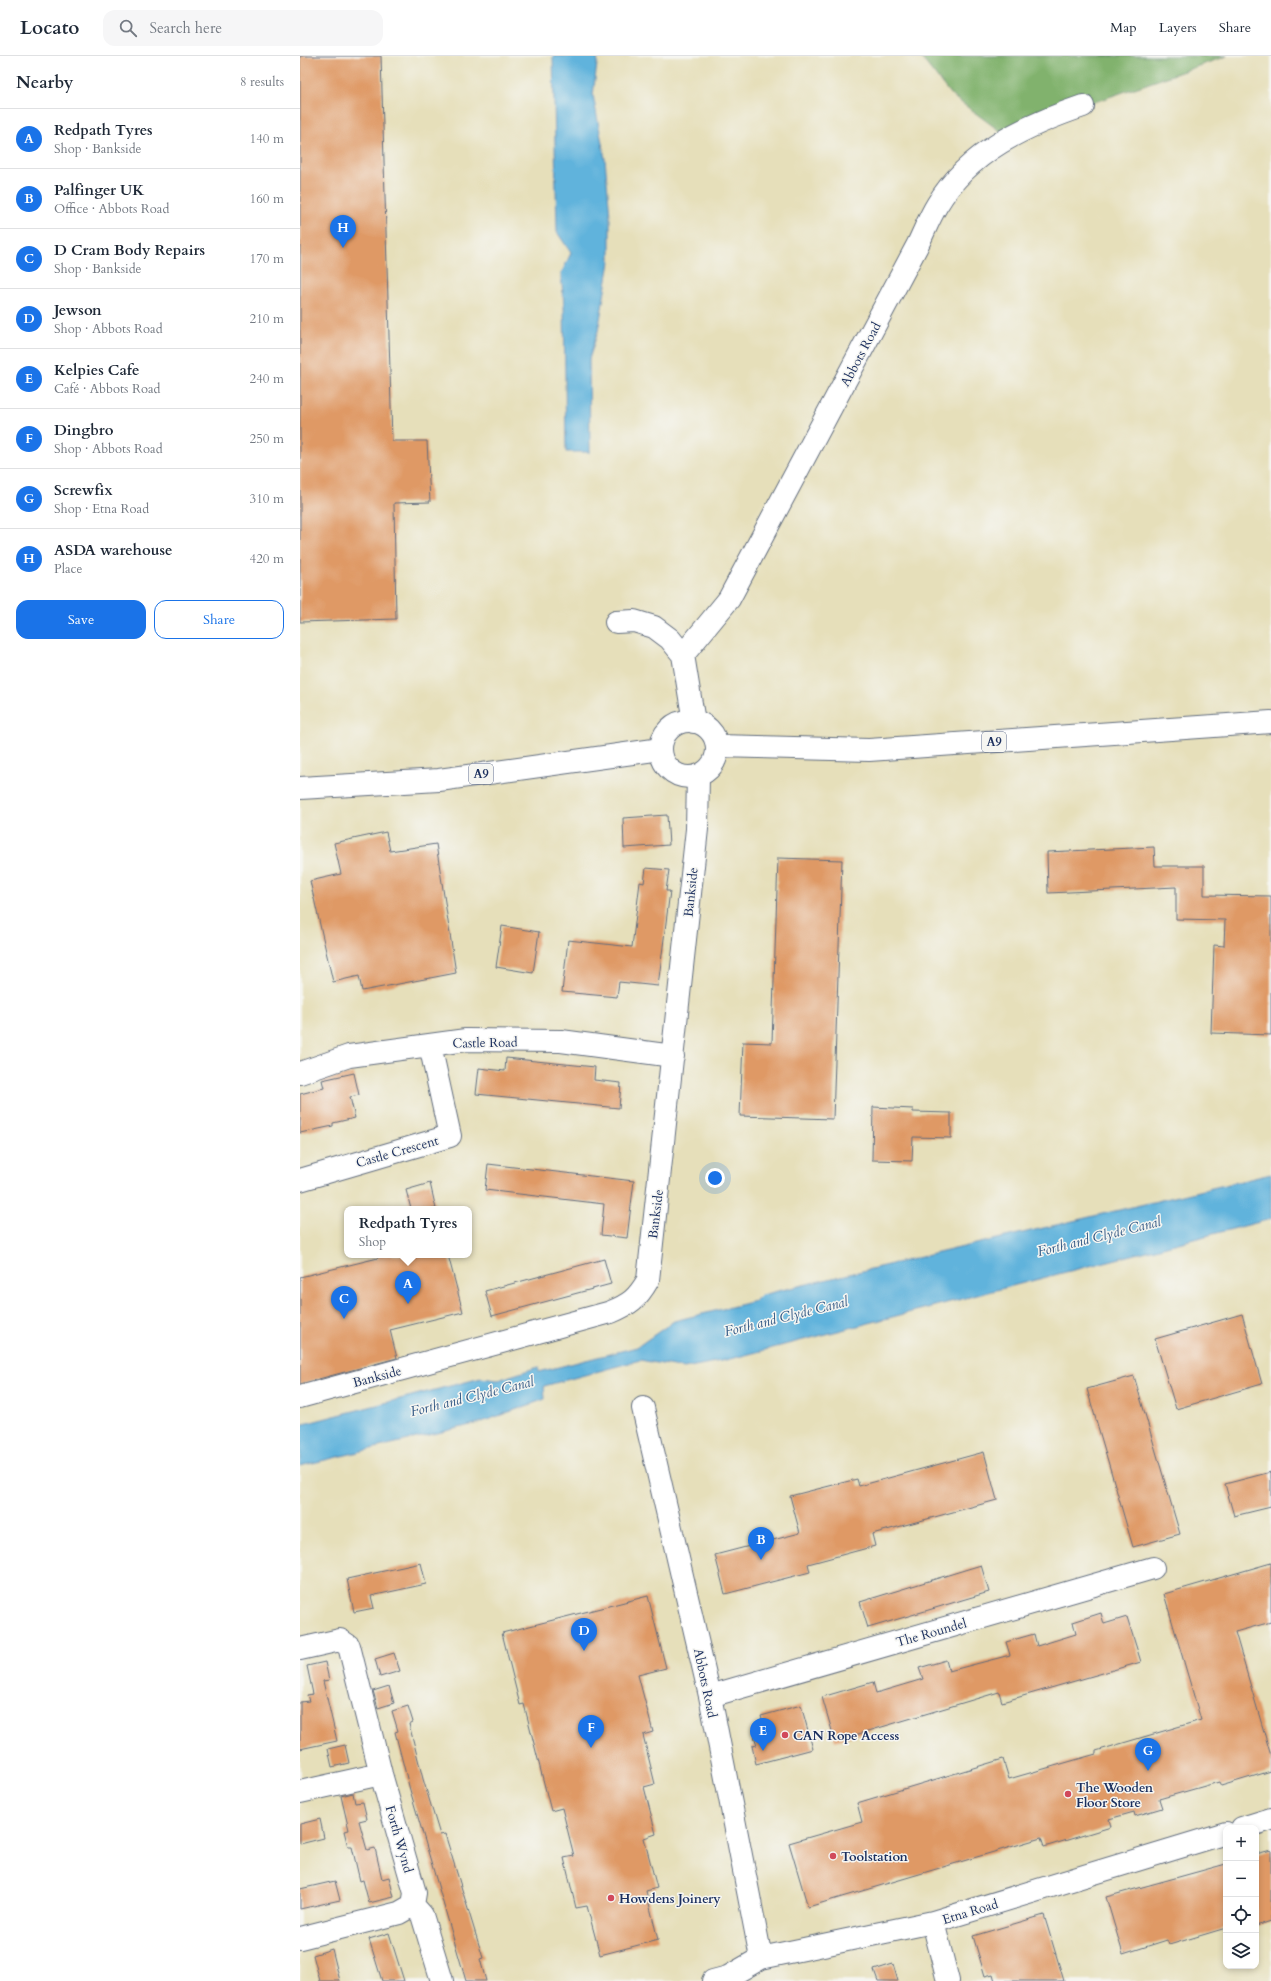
<!DOCTYPE html>
<meta charset="utf-8">
<style>
body{margin:0;font-family:Cardo,serif;background:#f6f6f7;color:#1f2937}
.controls{position:absolute;right:12px;bottom:12px;display:grid;overflow:hidden;border-radius:8px;box-shadow:0 2px 6px #0003}
.controls button{width:36px;height:36px;display:grid;place-items:center;padding:0;border:0;border-bottom:1px solid #e0e1e3;background:#fff;color:#1f2937;font:20px sans-serif}
.you{position:absolute;left:415px;top:1122px;width:14px;height:14px;margin:-10px;border:3px solid #fff;border-radius:50%;background:#1a73e8;box-shadow:0 0 0 6px #1a73e833}
.badge{display:grid;place-items:center;width:26px;height:26px;border-radius:50%;background:#1a73e8;color:#fff;font-size:13px;font-weight:700}
.pin{position:absolute;translate:-50% -33px;filter:drop-shadow(0 1px 2px #0008)}
.pin::after{content:'';position:absolute;top:21px;width:14px;height:12px;background:inherit;clip-path:polygon(0 0,100% 0,50% 100%)}
.popup{position:absolute;left:44px;top:1150px;width:128px;height:52px;box-sizing:border-box;display:grid;place-content:center;border-radius:8px;background:#fff;filter:drop-shadow(0 1px 3px #0005);font-size:13px;white-space:nowrap;color:#747a83}
.popup b{font-size:15px;color:#1f2937}
.popup::after{content:'';position:absolute;left:50%;top:100%;margin-left:-8px;border:8px solid transparent;border-top-color:#fff}
.list{margin:0;padding:0;list-style:none}
h2{display:flex;justify-content:space-between;align-items:center;height:52px;margin:0;padding:0 16px;font-size:17px}
h2 small{font-size:13px;font-weight:400;color:#747a83}
.list li{display:grid;grid-template-columns:26px 1fr auto;gap:12px;align-items:center;box-sizing:border-box;height:60px;padding:0 16px;border-top:1px solid #e0e1e3}
.list b{display:block;font-size:15px;white-space:nowrap}
.list p{margin:0;font-size:13px;white-space:nowrap;color:#747a83}
.list em{font-size:13px;font-style:normal;color:#747a83}
.actions{display:flex;gap:8px;padding:12px 16px}
.actions a{flex:1;padding:9px 0;border:1px solid #1a73e8;border-radius:12px;text-align:center;font-size:14px;color:#1a73e8}
.actions .main{background:#1a73e8;color:#fff}
.icon{flex:none;width:22px;height:22px;fill:none;stroke:currentColor;stroke-width:2;stroke-linecap:round;stroke-linejoin:round}
.map{position:relative;flex:none;width:971px;height:1925px;overflow:hidden}
header{display:flex;align-items:center;gap:24px;box-sizing:border-box;height:56px;padding:0 20px;background:#fff;border-bottom:1px solid #e0e1e3}
header strong{font-size:19px}
nav{display:flex;gap:22px;margin-inline-start:auto;font-size:14px}
.search{width:280px;height:36px;background:#f6f6f7;display:flex;align-items:center;gap:10px;box-sizing:border-box;padding:0 14px;border-radius:12px;color:#747a83;font-size:15px}
main{display:flex}
aside{flex:1;background:#fff}
.map>svg:first-child{display:block}
</style>
<header>
<strong>Locato</strong>
<div class="search"><svg class="icon" aria-label="search" viewBox="0 0 24 24"><circle cx="10" cy="10" r="6"/><path d="M15 15l6 6"/></svg>Search here</div>
<nav><a>Map</a><a>Layers</a><a>Share</a></nav>
</header>
<main>
<aside>
<h2>Nearby<small>8 results</small></h2>
<ul class="list">
<li><span class="badge">A</span><div><b>Redpath Tyres</b><p>Shop · Bankside</p></div><em>140 m</em></li>
<li><span class="badge">B</span><div><b>Palfinger UK</b><p>Office · Abbots Road</p></div><em>160 m</em></li>
<li><span class="badge">C</span><div><b>D Cram Body Repairs</b><p>Shop · Bankside</p></div><em>170 m</em></li>
<li><span class="badge">D</span><div><b>Jewson</b><p>Shop · Abbots Road</p></div><em>210 m</em></li>
<li><span class="badge">E</span><div><b>Kelpies Cafe</b><p>Café · Abbots Road</p></div><em>240 m</em></li>
<li><span class="badge">F</span><div><b>Dingbro</b><p>Shop · Abbots Road</p></div><em>250 m</em></li>
<li><span class="badge">G</span><div><b>Screwfix</b><p>Shop · Etna Road</p></div><em>310 m</em></li>
<li><span class="badge">H</span><div><b>ASDA warehouse</b><p>Place</p></div><em>420 m</em></li>
</ul>
<div class="actions"><a class="main">Save</a><a>Share</a></div>
</aside>
<div class="map">
<svg width="971" height="1925" viewBox="0 0 971 1925">
<rect width="100%" height="100%" fill="#f6f6f2"/>
<filter id="ink" filterUnits="userSpaceOnUse"><feTurbulence type="fractalNoise" baseFrequency=".025" numOctaves="2"/><feDisplacementMap in="SourceGraphic" scale="8" xChannelSelector="R" yChannelSelector="G"/><feConvolveMatrix kernelMatrix="1 2 1 2 8 2 1 2 1" color-interpolation-filters="sRGB"/></filter>
<filter id="wash" filterUnits="userSpaceOnUse"><feTurbulence type="fractalNoise" baseFrequency=".012" numOctaves="4" result="noise"/><feDisplacementMap in="SourceGraphic" scale="16" xChannelSelector="R" yChannelSelector="G"/><feGaussianBlur stdDeviation="0.9" result="paint"/><feColorMatrix in="noise" values="0 0 0 0 0 0 0 0 0 0 0 0 0 0 0 0 0 1.4 0 .05"/><feComposite in="paint" operator="in"/></filter>
<g filter="url(#wash)">
<rect width="100%" height="100%" fill="#e6dfba"/>
<!-- forest -->
<path fill="#81b26d" stroke="#4e7066" d="M620 0H927L783 50 708 81 651 39Z"/>
<!-- water -->
<path fill="#61b3dc" stroke="#3e719d" d="M253 0H298L293 39 305 103 310 160V206L298 275 289 303 290 396H266L264 248 261 218 271 197 257 176Z
M971 1118V1163L426 1304 384 1312 340 1304 244 1330 245 1343 179 1367 0 1410V1369L181 1322 198 1324 238 1311 239 1316 337 1291 374 1265 455 1245 461 1239Z"/>
<g id="blocks">
<!-- building -->
<path fill="#df9965" d="M0 0H81L92 385H127L130 446 94 447 96 563 0 566Z
M367 759 369 789 324 792 323 762Z
M86 776 90 795 136 788 156 917 62 935 59 920 33 926 10 825 41 818 34 787Z
M854 791 855 810H904V839L971 840V979L911 977 914 889 924 890 925 864 876 863V831L748 837 747 796Z
M478 802 542 804 533 1063 440 1060 443 986 472 987Z
M346 812 369 814 366 835H370L358 930 319 926 317 941 262 936 268 884 332 891 340 826 344 827Z
M202 870 239 876 233 917 196 911Z
M206 1002 295 1011 294 1024 321 1027 319 1052 176 1038 179 1012 205 1015Z
M54 1017 59 1039 50 1041 55 1062 33 1067V1070L0 1077V1038L24 1032 22 1024Z
M573 1051 613 1053V1056L651 1057V1082L613 1081 612 1105 572 1104Z
M188 1108 334 1125 327 1182 301 1179 304 1148 185 1134Z
M130 1127 136 1153H111L106 1134Z
M78 1199H148L163 1256 90 1274 97 1302 0 1328V1221L78 1202Z
M304 1203 311 1228 192 1260 185 1235Z
M942 1258 962 1328 876 1353 855 1283Z
M834 1320 880 1478 833 1491 787 1333Z
M684 1396 697 1444 572 1478 575 1490 508 1508 510 1516 425 1538 415 1499 500 1477 490 1440 557 1423 559 1430Z
M971 1416V1451L934 1460 925 1428Z
M121 1507 126 1528 71 1540 74 1552 54 1556 47 1523Z
M971 1507V1566L935 1576 971 1700V1715L921 1730 919 1726 859 1743 862 1752 835 1760 834 1756 809 1763 811 1771 744 1791 741 1782 508 1851 489 1787 562 1766 557 1747 703 1703 709 1723 796 1698V1695L901 1664 864 1538Z
M681 1509 689 1536 568 1572 560 1546Z
M348 1540 366 1612 338 1619 353 1676 343 1679 355 1728 344 1731 356 1778 344 1782 357 1832 346 1835 358 1884 300 1899 287 1850 276 1852 264 1802 274 1800 262 1752 251 1755 224 1648 220 1649 202 1577Z
M801 1557 804 1568 827 1561 841 1606 702 1646 699 1636 535 1685 522 1641 573 1626 576 1637 623 1623 619 1612 646 1604 649 1615 710 1599 706 1586 734 1578 737 1590 776 1578 773 1566Z
M94 1597 100 1615 80 1621 75 1603Z
M25 1606 29 1624 23 1625 37 1685 0 1693V1646L9 1645 7 1639 13 1638 7 1610Z
M89 1630 94 1647 78 1652 73 1635Z
M501 1649 513 1693 456 1708 452 1690 457 1689 454 1680 466 1677 461 1660Z
M108 1650 113 1666 109 1668 123 1723 140 1779 145 1778 183 1902 180 1903 186 1925H166L110 1734 95 1676 98 1675 92 1655Z
M45 1689 49 1707 32 1711 28 1693Z
M53 1737 55 1747 63 1746 67 1763 59 1765 67 1794 75 1792 82 1823 89 1821 94 1841 69 1847 63 1824 60 1825 52 1791H48L44 1775 49 1774 41 1740Z
M20 1763 24 1782 0 1788V1768Z
M971 1794V1865L956 1870V1798Z
M926 1808V1872L869 1889 867 1884 823 1898 806 1841Z
M35 1825 40 1844 0 1853V1833Z
M744 1859 764 1925H695L693 1918 685 1920 673 1880Z
M89 1877 104 1925H82L69 1883Z
M32 1893 40 1925H20L13 1899Z
M593 1908 598 1925H578L574 1914Z"/>
</g>
</g>
<g filter="url(#ink)">
<use href="#blocks" fill-opacity="0" stroke="#626d7e" stroke-width="1"/>
<g fill="none" stroke-linecap="round" stroke-linejoin="round">
<!-- minor casing -->
<g stroke="#626d7e" stroke-width="24">
<path id="minor" d="M316 566 334 565 354 571 370 583 383 599 394 666
M383 599 429 543 617 190C624 176 629 162 637 149 669 95 727 69 783 50
M0 1017 49 1000 166 984 261 985 373 1000
M0 1124 150 1080 130 989
M0 1341 311 1256C330 1248 337 1243 348 1224L397 773 398 720
M343 1352 410 1640 461 1902
M0 1593 40 1584 49 1590 81 1718 115 1837 113 1849 99 1857 0 1882
M410 1640 853 1512
M0 1736 81 1718
M942 1772 971 1763
M113 1849 122 1859 142 1925
M633 1866 648 1925
M413 1925 428 1921 461 1902 633 1866 926 1777"/>
</g>
<!-- major casing -->
<g stroke="#626d7e" stroke-width="24">
<path id="major" d="M361 693a28 28 0 1 1 56 0a28 28 0 1 1-56 0Z
M417 690 569 694 971 666
M0 732 139 724 361 693"/>
</g>
<!-- minor -->
<use href="#minor" stroke="#fff" stroke-width="22"/>
<!-- major -->
<use href="#major" stroke="#fff" stroke-width="22"/>
</g>
</g>
<!-- markers -->
<g fill="#d1495b" stroke="#f6f6f2" stroke-width="1.5">
<circle cx="485" cy="1679" r="4"/>
<circle cx="768" cy="1738" r="4"/>
<circle cx="533" cy="1800" r="4"/>
<circle cx="311" cy="1842" r="4"/>
</g>
<g text-anchor="middle" stroke-width="3" stroke-linejoin="round" paint-order="stroke">
<!-- shield labels -->
<g fill="#f6f6f2" stroke="#5d6b8a" stroke-width="1">
<rect x="682" y="676" width="24" height="20" rx="3"/>
<rect x="169" y="708" width="24" height="20" rx="3"/>
</g>
<g font-size="12" font-weight="bold" fill="#1b2f5e">
<text x="694" y="690">A9</text>
<text x="181" y="722">A9</text>
</g>
<!-- street labels -->
<g font-size="13" fill="#1b2f5e" stroke="#f6f6f2">
<text transform="translate(560 298) rotate(-62)" y="5">Abbots Road</text>
<text transform="translate(390 836) rotate(-84)" y="5">Bankside</text>
<text transform="translate(185 986) rotate(-1)" y="5">Castle Road</text>
<text transform="translate(97 1095) rotate(-16)" y="5">Castle Crescent</text>
<text transform="translate(355 1158) rotate(-83)" y="5">Bankside</text>
<text transform="translate(77 1320) rotate(-15)" y="5">Bankside</text>
<text transform="translate(631 1576) rotate(-16)" y="5">The Roundel</text>
<text transform="translate(406 1627) rotate(78)" y="5">Abbots Road</text>
<text transform="translate(100 1783) rotate(74)" y="5">Forth Wynd</text>
<text transform="translate(670 1855) rotate(-17)" y="5">Etna Road</text>
</g>
<!-- poi labels -->
<g font-size="13" font-weight="bold" fill="#1b2f5e" stroke="#f6f6f2" text-anchor="start">
<text x="493" y="1684">CAN Rope Access</text>
<text x="776" y="1736">The Wooden<tspan x="776" dy="15">Floor Store</tspan></text>
<text x="541" y="1805">Toolstation</text>
<text x="319" y="1847">Howdens Joinery</text>
</g>
<!-- water labels -->
<g font-size="14" font-style="italic" fill="#305784" stroke="#f6f6f2">
<text transform="translate(799 1180) rotate(-14)" y="5">Forth and Clyde Canal</text>
<text transform="translate(486 1260) rotate(-14)" y="5">Forth and Clyde Canal</text>
<text transform="translate(172 1340) rotate(-14)" y="5">Forth and Clyde Canal</text>
</g>
</g>
</svg>
<div class="controls">
<button>+</button>
<button>−</button>
<button><svg class="icon" aria-label="locate" viewBox="0 0 24 24"><circle cx="12" cy="12" r="6"/><path d="M12 2v4M12 18v4M2 12h4M18 12h4"/></svg></button>
<button><svg class="icon" aria-label="layers" viewBox="0 0 24 24"><path d="M12 4l9 5-9 5-9-5zM3 14l9 5 9-5"/></svg></button>
</div>
<div class="you"></div>
<div class="pin badge" style="left:108px;top:1248px">A</div>
<div class="popup"><b>Redpath Tyres</b>Shop</div>
<div class="pin badge" style="left:461px;top:1504px">B</div>
<div class="pin badge" style="left:44px;top:1263px">C</div>
<div class="pin badge" style="left:284px;top:1595px">D</div>
<div class="pin badge" style="left:463px;top:1695px">E</div>
<div class="pin badge" style="left:291px;top:1692px">F</div>
<div class="pin badge" style="left:848px;top:1715px">G</div>
<div class="pin badge" style="left:43px;top:192px">H</div>
</div>
</main>
